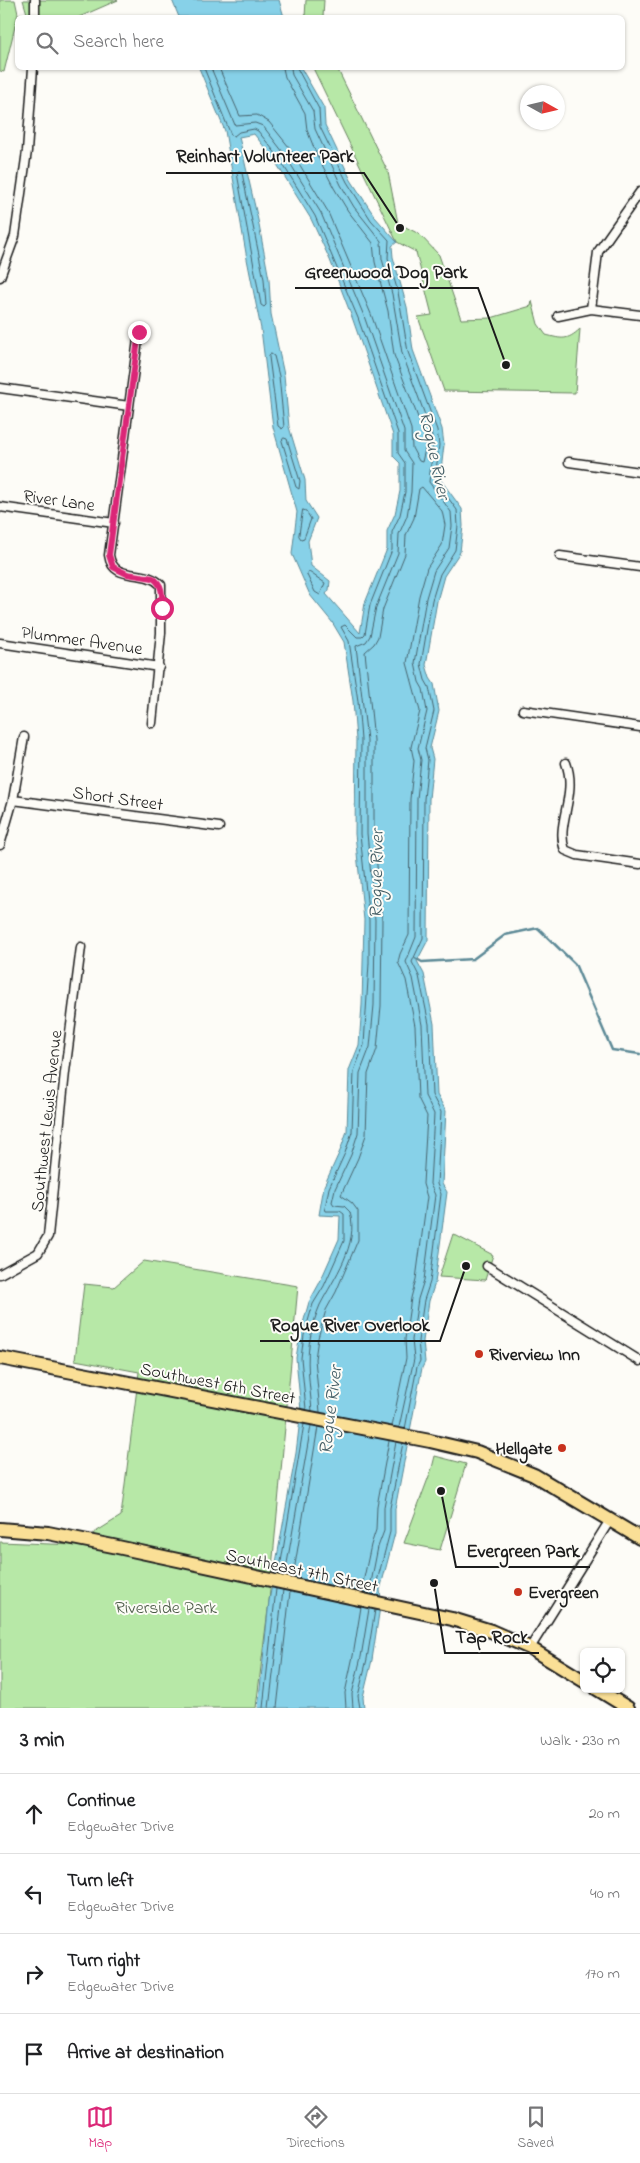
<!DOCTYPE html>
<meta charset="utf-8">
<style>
body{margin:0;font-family:"Indie Flower",sans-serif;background:#f2f2f2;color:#202124}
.controls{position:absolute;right:15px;bottom:15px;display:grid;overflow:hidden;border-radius:8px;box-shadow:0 1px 4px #0004}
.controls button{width:45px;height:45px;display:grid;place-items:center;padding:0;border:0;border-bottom:1px solid #e0e0e0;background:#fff;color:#202124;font:25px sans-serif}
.compass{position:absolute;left:520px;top:85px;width:45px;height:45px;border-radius:50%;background:#fff;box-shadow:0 1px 4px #0004;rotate:98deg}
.stop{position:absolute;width:15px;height:15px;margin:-11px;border:4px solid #db2777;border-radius:50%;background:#fff}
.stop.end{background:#db2777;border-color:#fff;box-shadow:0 1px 5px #0008}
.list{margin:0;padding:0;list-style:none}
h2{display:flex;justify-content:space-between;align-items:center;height:65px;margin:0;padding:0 20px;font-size:21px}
h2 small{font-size:16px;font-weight:400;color:#757577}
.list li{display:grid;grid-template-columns:32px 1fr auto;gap:15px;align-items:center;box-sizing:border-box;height:80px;padding:0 20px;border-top:1px solid #e0e0e0}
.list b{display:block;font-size:19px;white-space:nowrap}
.list p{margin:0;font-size:16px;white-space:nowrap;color:#757577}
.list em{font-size:16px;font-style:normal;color:#757577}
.icon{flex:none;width:28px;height:28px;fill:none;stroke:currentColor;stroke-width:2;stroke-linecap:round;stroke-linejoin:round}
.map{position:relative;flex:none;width:640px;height:1708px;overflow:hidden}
.search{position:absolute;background:#fff;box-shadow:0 1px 4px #0004;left:15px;right:15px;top:15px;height:55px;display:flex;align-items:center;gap:12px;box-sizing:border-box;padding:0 18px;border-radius:8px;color:#757577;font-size:19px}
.sheet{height:385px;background:#fff}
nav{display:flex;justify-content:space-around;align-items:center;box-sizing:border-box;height:70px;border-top:1px solid #e0e0e0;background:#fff;font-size:14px;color:#757577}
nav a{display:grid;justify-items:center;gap:2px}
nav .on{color:#db2777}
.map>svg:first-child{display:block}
</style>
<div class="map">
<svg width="640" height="1708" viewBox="0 0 640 1708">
<rect width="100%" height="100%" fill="#fdfcf7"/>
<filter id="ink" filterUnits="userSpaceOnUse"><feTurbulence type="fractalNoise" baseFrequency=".02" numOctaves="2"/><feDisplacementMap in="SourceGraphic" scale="10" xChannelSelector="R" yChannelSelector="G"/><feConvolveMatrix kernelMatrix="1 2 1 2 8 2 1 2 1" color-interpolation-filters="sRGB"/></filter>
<g filter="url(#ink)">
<!-- green -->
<path fill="#b7e8a7" stroke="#6a8262" d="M0 0H15L18 14 4 72 0 71Z
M23 0H118L77 18 28 17Z
M306 0H324L323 17H305Z
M313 68H337L388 172 398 223 419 234 439 255 461 319 491 318 531 306 532 301 538 324 546 335C562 339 567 341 580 329L575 393 444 391 418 317 432 315 416 252 397 242Z
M453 1234 493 1255 485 1280 439 1277Z
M144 1261 298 1286 269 1601 256 1708H0V1542L75 1545 121 1516 139 1372 75 1360 84 1284 114 1287Z
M435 1456 466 1464 440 1550 404 1543 432 1468Z"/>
<!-- water -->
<path fill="#87d1e8" stroke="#5c8996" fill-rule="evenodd" d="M172 0H279L284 17H179Z
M199 68H301L324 108 325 125 351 180 375 217 397 242 392 246 393 257 407 307 413 350 442 429 444 445 440 479 462 509 463 526 460 552 444 576 437 601 426 665 430 678 434 684 439 711 430 748 433 759 429 799 428 940 417 961 424 974 434 1024 437 1095 446 1111 442 1184 447 1192 435 1283 429 1301 423 1341 425 1362 422 1368 395 1509V1533L380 1590 381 1600 372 1660 363 1697 364 1708H258L269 1601 296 1453 301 1411 296 1358 300 1334 309 1302 319 1284 339 1239 340 1216 319 1215 324 1186 340 1151 347 1131 349 1070 359 1045 362 1005 364 920 355 834 356 740 353 701 344 642 332 622 310 595 292 554 297 512 273 427 261 329 247 259 225 131ZM254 134 273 158 311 219 330 260 353 320 393 435V456L400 463V491L395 514 387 531V549L365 603 360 633 326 594 329 590 330 581 311 566 308 541 317 518 306 501 305 480 289 427 284 375 271 314 269 279 258 220 239 137Z"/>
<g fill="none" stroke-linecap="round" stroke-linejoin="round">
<!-- shore -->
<path stroke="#47646e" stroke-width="1" d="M204 68 231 135 234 136 239 132 254 129 258 131 277 155 315 216 358 318 398 433V453L405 463V492L400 515 392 532V550L370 605 365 634 362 637H357L345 625 341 627 349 641 358 701 361 740 360 834 369 920V963L364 1045 354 1071 352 1132 345 1153 329 1188 325 1208 326 1211H340L344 1214V1241L324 1286 313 1304 304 1335 301 1358 306 1409
M211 68 235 125 255 123 263 126 283 152 321 213 364 316 404 431V451L412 463 411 492 407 516 399 534 398 553 376 607 370 636 366 642 356 646 367 740V833L375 920 374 1005 370 1047 360 1073 358 1133 351 1155 335 1189 332 1202 334 1205 344 1206 350 1212C359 1245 334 1278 320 1305 316 1314 313 1325 311 1334 305 1360 310 1385 312 1411
M219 68 240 116 257 115 269 122 289 147 327 210 371 314 411 429 412 448 419 461 422 462 426 445 424 433 394 355 388 311 375 262 373 243 348 211 334 188 316 153 307 130 305 113 285 77 283 68
M291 68 292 75 313 111 315 129 341 185 354 207 381 241 382 259 392 294 402 353 431 431 433 445 429 482 451 512 452 526 449 548 434 571 426 598 415 663 419 682 423 689 427 711 418 748 421 760 417 799 416 937 406 962 413 978 422 1025 425 1096 434 1114 430 1184 435 1195 424 1280 418 1299 412 1340 414 1359 399 1427
M297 68 319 109 320 127 347 182 371 220 389 240 388 258 398 292 408 352 437 430 439 445 435 480 457 510 458 526 455 550 440 574 432 600 421 664 425 680 429 687 434 711 425 748 428 760 424 799 423 938 412 962 419 976 429 1024 432 1095 441 1112 437 1184 441 1194 430 1282 424 1300 418 1341 420 1361 417 1367 405 1429
M239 171 242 173 264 279 266 305 264 307 261 305 237 173Z
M271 354 274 356 279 376 284 427 282 429 278 426 269 357Z
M284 438 287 439 300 481 299 489 296 487 282 441Z
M303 510 306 511 311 519 304 538 301 539 299 536Z
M309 572 325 583 320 595 315 592 307 575Z
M320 1412 315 1359 318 1338 326 1310 336 1292 358 1240V1211L352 1203 341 1195 358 1158 366 1135 368 1074 377 1049 381 1006 382 920 374 833V740L365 652 374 644 378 637 383 609 405 554 406 535 414 518 419 489 422 487 442 511 445 525 442 545 427 568 419 596 407 663 420 711 411 747 414 761 410 799 409 935 400 954 398 962 406 980 415 1026 418 1098 427 1116 423 1184 427 1197 416 1279 411 1298 405 1339 406 1358 392 1426
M279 1574 304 1424
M285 1575 311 1426
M293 1577 318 1427
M361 1592 371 1545 376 1530 377 1506 389 1441
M369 1593 378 1547 384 1531V1507L396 1442
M376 1595 375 1589 390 1532V1508L403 1443
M263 1708 276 1589
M269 1708 283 1590
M277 1708 290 1592
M346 1708 345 1693 353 1656 361 1607
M353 1708 352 1694 361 1657 369 1609
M360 1708 358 1696 367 1659 375 1610"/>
<!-- stream -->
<path stroke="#5c8996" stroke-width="2.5" d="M415 958 422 962 473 959 505 935 538 928 575 964 612 1050 640 1054"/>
<!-- minor casing -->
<g stroke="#1c1c1c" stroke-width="11">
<path id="minor" d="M35 0V18
M0 277 15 236 27 151 33 68
M591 309 598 252 640 192
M558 316 591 309 640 315
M139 332 109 555C113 584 145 567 161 585V633L152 723
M0 388 129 406
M569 462 640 472
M0 507 114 523
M560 556 640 567
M0 643 159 667
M523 710 640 727
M566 763C578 795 555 824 565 850L577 855 640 864
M13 800 219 827
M0 845 13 800 24 737
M487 1266 640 1361
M0 1274 38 1253 48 1236 65 1072 81 947
M530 1648 610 1520"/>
</g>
<!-- trunk casing -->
<g stroke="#1c1c1c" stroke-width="16">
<path id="trunk" d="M0 1358 430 1441 477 1452 534 1475 640 1538
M0 1529 48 1533 113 1546 452 1619 491 1631 530 1648 584 1681
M597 1689 628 1708"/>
</g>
<!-- minor -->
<use href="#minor" stroke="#fdfcf7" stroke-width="8"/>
<!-- trunk -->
<use href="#trunk" stroke="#fadf96" stroke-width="12"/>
</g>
</g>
<g fill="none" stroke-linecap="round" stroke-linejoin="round" filter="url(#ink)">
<!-- route -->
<path stroke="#db2777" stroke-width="6" d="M139 332 109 555 113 567 127 574 153 578C164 586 162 596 162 608"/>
</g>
<!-- markers -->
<g fill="#c8321e" stroke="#fdfcf7" stroke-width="2">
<circle cx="479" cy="1354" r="5"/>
<circle cx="562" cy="1448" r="5"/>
<circle cx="518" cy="1592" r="5"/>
</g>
<g text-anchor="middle" stroke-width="4" stroke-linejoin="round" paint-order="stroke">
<!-- street labels -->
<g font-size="18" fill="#1c1c1c" stroke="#fdfcf7">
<text transform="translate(59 500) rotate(8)" y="6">River Lane</text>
<text transform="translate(82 640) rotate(8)" y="6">Plummer Avenue</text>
<text transform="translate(118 798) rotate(8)" y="6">Short Street</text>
<text transform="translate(46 1121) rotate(-84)" y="6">Southwest Lewis Avenue</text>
<text transform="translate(218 1383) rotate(11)" y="6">Southwest 6th Street</text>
<text transform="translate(302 1570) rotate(12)" y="6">Southeast 7th Street</text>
</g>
<!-- poi labels -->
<g font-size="18" font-weight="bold" fill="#1c1c1c" stroke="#fdfcf7" text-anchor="start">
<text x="489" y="1360">Riverview Inn</text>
<text x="552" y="1454" text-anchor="end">Hellgate</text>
<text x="528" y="1598">Evergreen</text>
</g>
<!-- park labels -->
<g font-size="18" fill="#4a5946" stroke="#fdfcf7">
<text x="166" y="1613">Riverside Park</text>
</g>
<!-- water labels -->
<g font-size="19" font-style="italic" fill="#415b63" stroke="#fdfcf7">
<text transform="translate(436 455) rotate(78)" y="7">Rogue River</text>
<text transform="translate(375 874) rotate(-89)" y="7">Rogue River</text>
<text transform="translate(329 1410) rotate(-83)" y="7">Rogue River</text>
</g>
</g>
<!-- callouts -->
<path fill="none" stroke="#1c1c1c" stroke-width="2" d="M400 228L364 173H166M506 365L478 288H295M466 1266L440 1341H260M441 1491L456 1567H590M434 1583L445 1653H539"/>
<g fill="#1c1c1c" stroke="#fdfcf7" stroke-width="2">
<circle cx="400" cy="228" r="5"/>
<circle cx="506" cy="365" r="5"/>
<circle cx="466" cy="1266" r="5"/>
<circle cx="441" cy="1491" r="5"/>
<circle cx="434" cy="1583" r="5"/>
</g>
<g font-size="19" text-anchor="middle" font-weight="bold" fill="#1c1c1c" stroke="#fdfcf7" stroke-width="4" stroke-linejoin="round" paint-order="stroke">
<text x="265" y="162">Reinhart Volunteer Park</text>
<text x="386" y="278">Greenwood Dog Park</text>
<text x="350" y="1331">Rogue River Overlook</text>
<text x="523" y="1557">Evergreen Park</text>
<text x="492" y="1643">Tap Rock</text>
</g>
</svg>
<div class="controls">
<button><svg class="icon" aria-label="locate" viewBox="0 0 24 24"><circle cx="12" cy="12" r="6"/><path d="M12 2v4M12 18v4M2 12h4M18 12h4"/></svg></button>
</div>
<svg class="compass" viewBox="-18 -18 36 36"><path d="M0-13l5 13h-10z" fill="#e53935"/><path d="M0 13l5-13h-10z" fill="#757577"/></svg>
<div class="stop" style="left:162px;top:608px"></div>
<div class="stop end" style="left:139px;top:332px"></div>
<div class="search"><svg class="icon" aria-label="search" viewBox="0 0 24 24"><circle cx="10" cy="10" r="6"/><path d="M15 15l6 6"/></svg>Search here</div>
</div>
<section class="sheet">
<h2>3 min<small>Walk · 230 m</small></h2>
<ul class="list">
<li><svg class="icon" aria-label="ahead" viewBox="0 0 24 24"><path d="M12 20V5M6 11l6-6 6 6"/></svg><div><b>Continue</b><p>Edgewater Drive</p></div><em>20 m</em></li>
<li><svg class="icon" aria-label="left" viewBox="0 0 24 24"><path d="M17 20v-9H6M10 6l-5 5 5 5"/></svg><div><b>Turn left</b><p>Edgewater Drive</p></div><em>40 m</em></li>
<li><svg class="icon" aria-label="right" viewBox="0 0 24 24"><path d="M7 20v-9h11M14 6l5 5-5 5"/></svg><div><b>Turn right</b><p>Edgewater Drive</p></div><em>170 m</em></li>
<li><svg class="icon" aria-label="arrive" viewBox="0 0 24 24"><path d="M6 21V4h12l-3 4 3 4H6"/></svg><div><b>Arrive at destination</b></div></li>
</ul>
</section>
<nav>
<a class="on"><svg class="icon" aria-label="map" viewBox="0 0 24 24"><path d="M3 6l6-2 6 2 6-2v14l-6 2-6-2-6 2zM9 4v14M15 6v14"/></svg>Map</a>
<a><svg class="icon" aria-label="directions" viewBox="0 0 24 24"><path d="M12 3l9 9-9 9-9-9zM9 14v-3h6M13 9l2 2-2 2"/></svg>Directions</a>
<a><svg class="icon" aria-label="saved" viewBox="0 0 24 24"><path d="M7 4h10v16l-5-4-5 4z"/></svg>Saved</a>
</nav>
